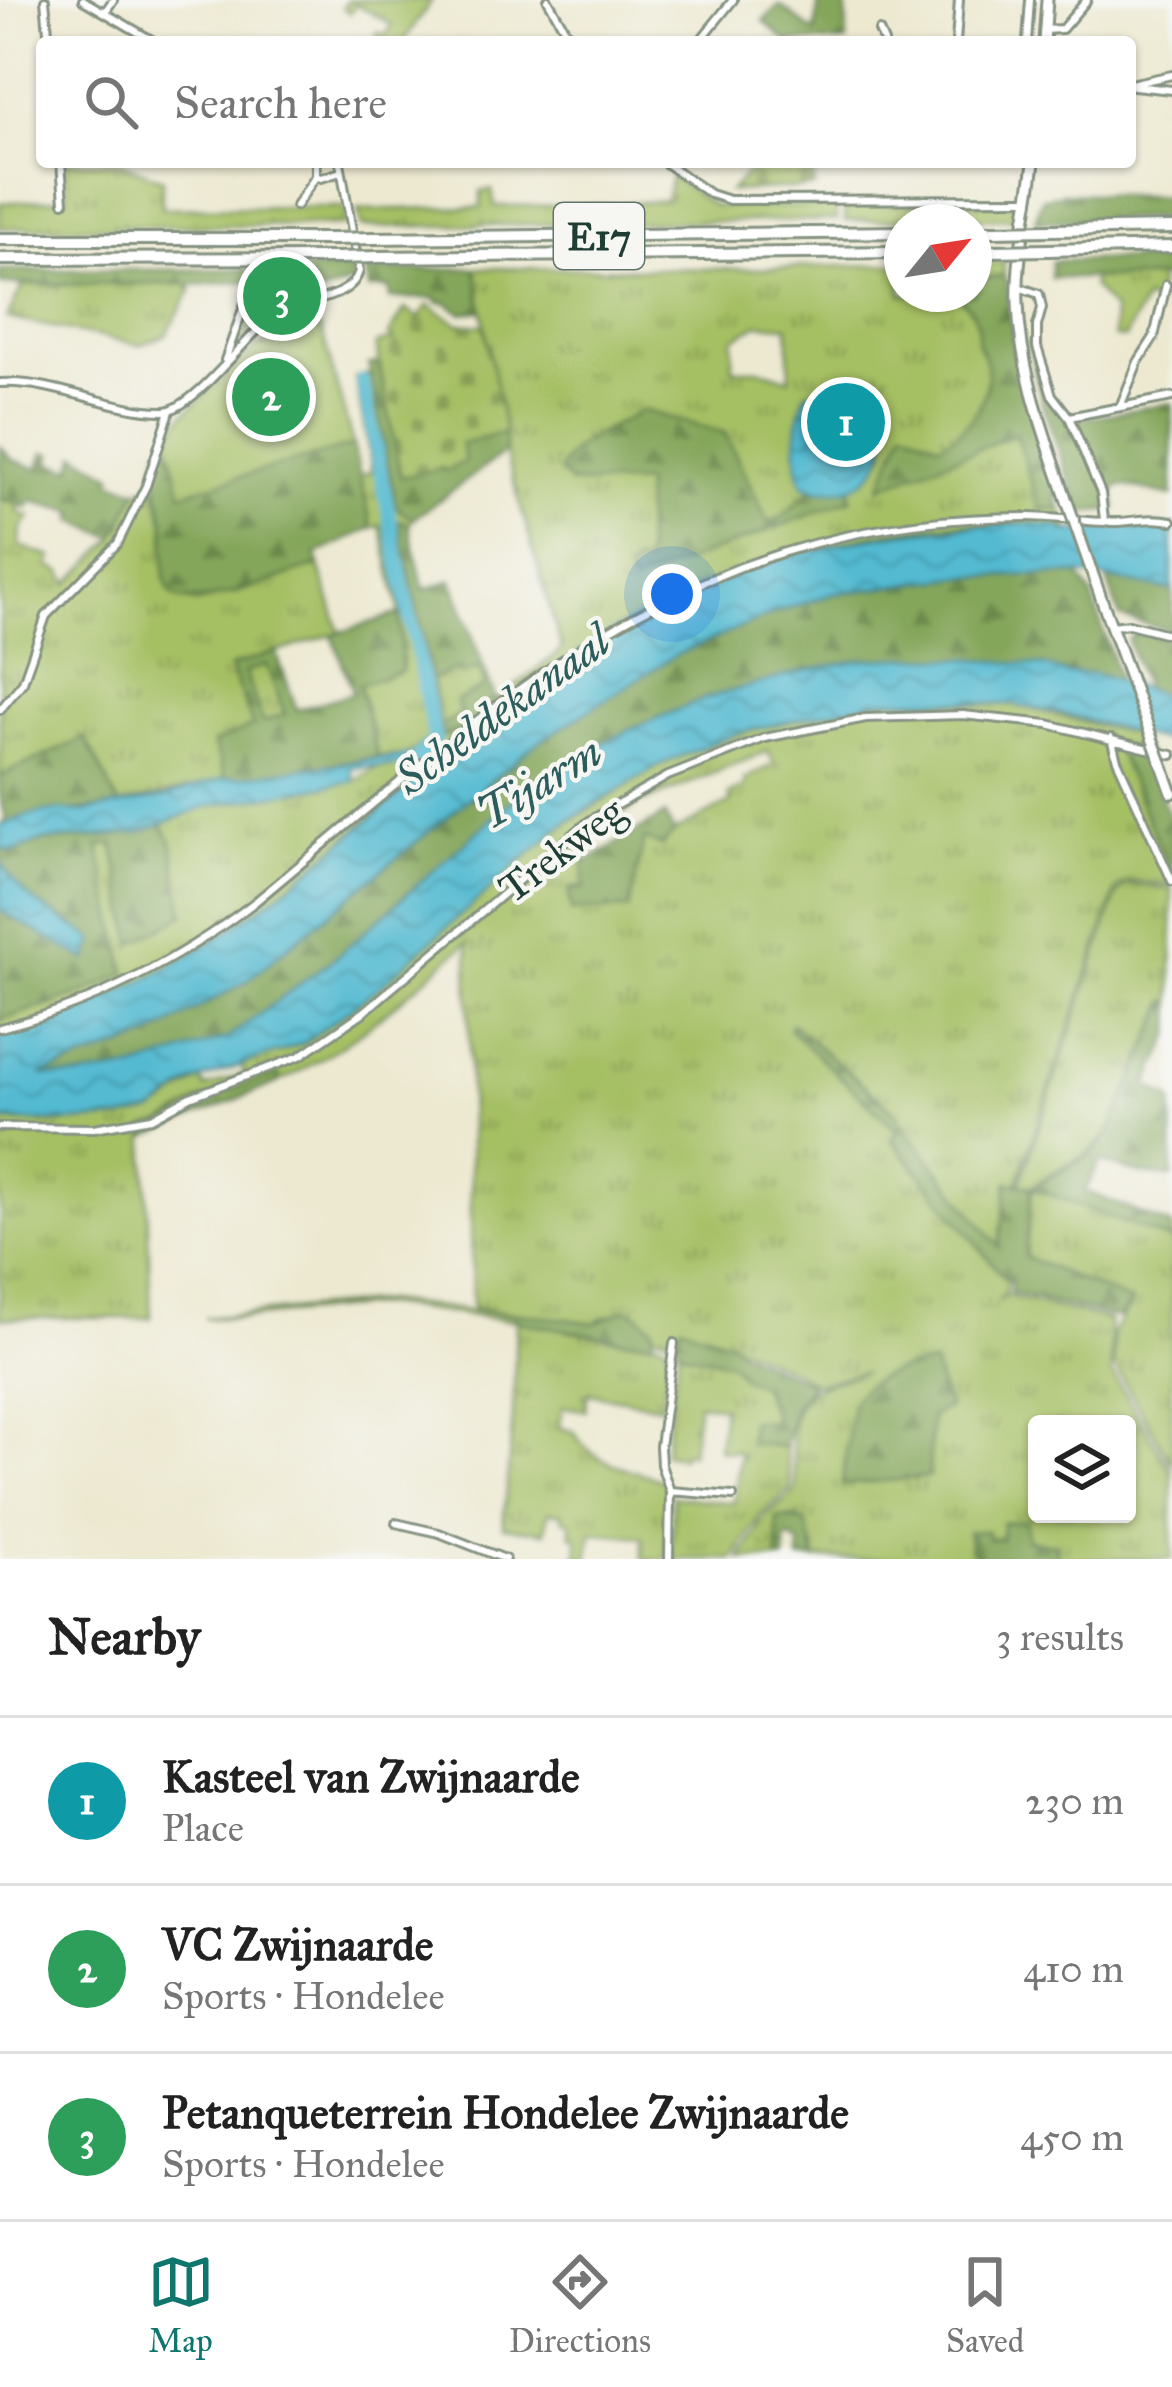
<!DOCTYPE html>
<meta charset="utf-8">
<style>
body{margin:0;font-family:"IM FELL Great Primer",serif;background:#f2f2f2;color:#222}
.controls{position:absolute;right:36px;bottom:36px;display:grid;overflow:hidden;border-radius:12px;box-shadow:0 3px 9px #0004}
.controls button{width:108px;height:108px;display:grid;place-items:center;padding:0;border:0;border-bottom:3px solid #e0e0e0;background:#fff;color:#222;font:60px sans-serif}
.compass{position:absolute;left:884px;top:204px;width:108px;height:108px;border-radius:50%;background:#fff;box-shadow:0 3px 9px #0004;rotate:60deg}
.you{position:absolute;left:672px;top:594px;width:42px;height:42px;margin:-30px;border:9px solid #fff;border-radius:50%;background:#1a73e8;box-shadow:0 0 0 18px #1a73e833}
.badge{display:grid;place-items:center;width:78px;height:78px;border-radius:50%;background:#0f766e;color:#fff;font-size:39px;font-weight:700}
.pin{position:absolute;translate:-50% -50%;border:6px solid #fff;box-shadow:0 3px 12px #0006}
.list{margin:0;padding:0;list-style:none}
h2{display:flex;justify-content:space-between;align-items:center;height:156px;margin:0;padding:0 48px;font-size:51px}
h2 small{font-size:39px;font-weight:400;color:#767676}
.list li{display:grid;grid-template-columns:78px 1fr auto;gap:36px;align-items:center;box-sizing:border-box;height:168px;padding:0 48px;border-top:3px solid #e0e0e0}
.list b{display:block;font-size:45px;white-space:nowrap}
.list p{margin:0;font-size:39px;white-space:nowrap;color:#767676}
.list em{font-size:39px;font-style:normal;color:#767676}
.icon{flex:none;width:66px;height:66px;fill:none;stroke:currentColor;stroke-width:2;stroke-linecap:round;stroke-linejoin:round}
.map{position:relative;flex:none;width:1172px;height:1559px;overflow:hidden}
.search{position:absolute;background:#fff;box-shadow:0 3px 9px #0004;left:36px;right:36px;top:36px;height:132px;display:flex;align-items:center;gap:30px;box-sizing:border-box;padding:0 42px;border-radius:12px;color:#767676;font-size:45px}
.sheet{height:660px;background:#fff}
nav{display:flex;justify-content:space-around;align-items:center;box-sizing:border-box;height:168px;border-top:3px solid #e0e0e0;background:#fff;font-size:33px;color:#767676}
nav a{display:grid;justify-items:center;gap:6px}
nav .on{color:#0f766e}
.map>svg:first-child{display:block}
</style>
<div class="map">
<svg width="1172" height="1559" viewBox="0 0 1172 1559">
<defs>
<pattern id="grass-tufts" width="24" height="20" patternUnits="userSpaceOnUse" patternTransform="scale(3)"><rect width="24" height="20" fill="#a5bf64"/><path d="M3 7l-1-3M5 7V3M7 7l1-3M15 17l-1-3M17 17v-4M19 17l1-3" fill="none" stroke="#869c53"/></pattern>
<pattern id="forest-firs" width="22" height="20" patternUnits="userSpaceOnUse" patternTransform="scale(3)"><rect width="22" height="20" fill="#84a65a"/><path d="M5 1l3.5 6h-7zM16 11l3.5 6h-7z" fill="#6b884b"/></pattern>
<pattern id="wetland-marsh" width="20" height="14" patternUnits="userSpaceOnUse" patternTransform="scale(3)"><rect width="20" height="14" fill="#a5bf64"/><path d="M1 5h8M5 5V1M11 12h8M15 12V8" fill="none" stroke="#869c53"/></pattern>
<pattern id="cemetery-stones" width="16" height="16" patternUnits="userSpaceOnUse" patternTransform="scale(3)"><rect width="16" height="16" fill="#a5bf64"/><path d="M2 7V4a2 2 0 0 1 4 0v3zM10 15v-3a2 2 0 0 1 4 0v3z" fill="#869c53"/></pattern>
<pattern id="water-waves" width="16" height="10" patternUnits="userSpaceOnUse" patternTransform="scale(3)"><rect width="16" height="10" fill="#53bad1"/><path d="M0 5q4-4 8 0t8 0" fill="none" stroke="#4498aa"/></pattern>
</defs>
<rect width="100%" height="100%" fill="#f6f6f2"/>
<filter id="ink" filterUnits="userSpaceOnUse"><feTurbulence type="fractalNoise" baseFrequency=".00833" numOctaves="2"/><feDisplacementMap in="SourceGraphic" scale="24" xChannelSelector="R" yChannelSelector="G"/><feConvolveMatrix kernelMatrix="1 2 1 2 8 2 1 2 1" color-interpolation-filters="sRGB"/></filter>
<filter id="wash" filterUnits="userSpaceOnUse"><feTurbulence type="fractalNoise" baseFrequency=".004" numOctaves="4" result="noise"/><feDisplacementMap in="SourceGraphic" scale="48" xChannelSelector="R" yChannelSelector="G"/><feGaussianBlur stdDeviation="2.7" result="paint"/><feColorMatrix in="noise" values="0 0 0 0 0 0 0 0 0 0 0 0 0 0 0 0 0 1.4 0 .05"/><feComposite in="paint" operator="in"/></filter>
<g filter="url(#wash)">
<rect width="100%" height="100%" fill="#ede9d1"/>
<!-- grass -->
<path fill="url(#grass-tufts)" stroke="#627e4c" stroke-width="3" fill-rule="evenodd" d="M347 0H432L403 42H373L378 32 385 36 392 25 356 4 350 13 343 8Z
M65 162H119L162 179V208L343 207 347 225 0 228V203L67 198Z
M671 176 714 206H831L836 209 837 220 361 227 358 210 481 207V191L492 190 495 206 610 205 666 200Z
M1006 203 1017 209V218L845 221V209L851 204Z
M1004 262V321L1040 510 1061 509 1069 531C1015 517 947 523 890 532 835 541 786 560 734 579 708 588 680 594 657 607 604 635 553 670 505 706 417 771 340 850 252 914 175 970 91 1010 0 1036V1020L81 994 126 974 98 846 113 844 133 943 172 842 161 824 208 806 354 781 378 767 400 764 409 769 439 743 442 736 454 733 562 650 505 452 476 268 748 269 902 264V294H974V263ZM758 324 788 326 790 379 759 369H733V339ZM807 393 885 400V454L828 491 809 488 799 422Z
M1093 278H1159L1156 305 1145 299 1125 338 1114 337 1113 310 1092 286Z
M188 284 191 291 166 335 140 345 7 318 23 285Z
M371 373 395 501 398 509 413 519 409 525 401 520 385 524 429 738 408 755 378 757 359 684 402 671 400 613 381 525 372 528 360 475 371 473 370 460 355 378Z
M155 486 165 527V570L182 599 198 603 319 565 340 632 231 667 253 726 214 743 226 780 119 805 85 738 0 776V499L19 505 18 513 30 517 21 530 20 546 52 557 49 566 62 572 68 584 113 540 138 490Z
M266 664 285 715 263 723 244 672Z
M459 668H479L486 687 457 702 462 713 441 726 432 679Z
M882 700 1014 705 1138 735 1145 752 1115 745 1172 875V885L1130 881 1117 888 1017 1184 1008 1183 1000 1249 897 1118 875 1108 898 1132 892 1140 1007 1279 1006 1293 998 1301 1012 1294 1014 1298 1109 1320 1112 1373 1172 1472V1559H1056L1055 1544 1027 1541 1025 1522 1002 1539H988L980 1559H815V1548L796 1517 777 1518 778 1559H740L764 1518 796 1490C795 1458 779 1407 816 1388 831 1380 849 1379 864 1372L816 1384 784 1366 703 1331 675 1338 654 1334 652 1327 635 1312 603 1317 595 1323 472 1308 468 942C408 993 351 1048 279 1082L275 1074 201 1100 166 1122 145 1128 151 1318H0V1141L23 1133 0 1131V1121L121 1119 152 1112 201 1079 205 1088 244 1074 242 1064 304 1043 377 989 545 837 664 763 738 733ZM768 751 774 764 745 779 746 786 729 794 731 802 674 832 662 845 644 838 640 849 571 910 569 889 584 887 585 840 589 835 641 803ZM852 1403 948 1407 930 1417 851 1419ZM1037 1424H1127V1514H1037Z
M1126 884 1172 889V1003L1167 1001 1111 1129C1086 1165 1064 1160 1033 1186L1172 1241V1464L1114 1365 1113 1333 1132 1302 1025 1258 1032 1187 1020 1184 1117 894Z
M385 1301 516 1316 517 1321 623 1340 659 1341 668 1346 670 1353 661 1406 588 1393 585 1410 563 1407 559 1427 575 1432C587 1462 634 1470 663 1480L667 1492 666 1559H643V1537L592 1532 588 1559H578V1538L571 1535V1523L563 1519 562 1513 548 1512 545 1532 503 1527 513 1416 516 1321 382 1305 245 1318H204Z
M679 1349 732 1363 744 1379 759 1381 776 1423 749 1442 785 1447 791 1488 760 1516 733 1559H672L673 1496 734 1503 740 1453 718 1449 723 1407 698 1403 691 1452H682L681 1457 664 1454Z"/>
<!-- forest -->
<path fill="url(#forest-firs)" stroke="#527247" stroke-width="3" fill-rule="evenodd" d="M819 0H846L847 42H787L763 21 780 5 815 33Z
M1063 193 1172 197V218L1035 221 1042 199Z
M1172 258V278H1051L1052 261Z
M476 268 482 311 462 313 446 303 437 302 435 298H390L389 288 369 289 366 271Z
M355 269 351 283 279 309 237 346 232 342 253 289 252 281 190 285 191 291 187 284H0V270Z
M1004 276 1008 286 1017 370 1061 509 1040 510 1016 434 880 487 905 428 940 444C977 424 1002 382 977 342 981 319 972 307 954 294H974V279Z
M1028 341H1032C1039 369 1044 402 1069 421L1172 403V496L1122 485 1114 490 1116 508 1081 513 1042 403Z
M379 363 401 477 444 467 446 470 465 461 461 444 505 432V452L413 519 398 509 395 501 369 365Z
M642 410 725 433 768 522C788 519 792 502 809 493 820 488 837 489 850 487L851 499 632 583 627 571 633 563 646 562 644 483 571 484 560 472C569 440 615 428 642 410Z
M353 445 372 528 317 554 319 565C292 573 188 617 171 593 159 576 167 548 165 529 163 494 150 485 160 449L169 447 183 493Z
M0 446 11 459 38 469 44 452 52 454 51 463 72 469 77 454 113 475 112 482 138 490 114 537 73 521 76 513 71 511 31 501 28 508 0 499Z
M404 521 409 525 424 590 452 580 495 698C486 714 461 731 442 736L441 726 461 713 456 702 485 686 479 668 462 675 458 669 432 679 399 522Z
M1078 574 1092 596 1119 680 977 659H866L808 670 706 698 631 729 562 764 513 800 337 956 228 1038 133 1069 80 1077 40 1075 147 1038 248 980 537 743 676 655 780 611 833 594 960 577Z
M1106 577 1172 590V631L1120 617Z
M400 613 402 671 359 685 378 757 226 780 213 743 253 726 230 667 276 652 297 710 353 693 332 635ZM266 665 285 714 263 722 245 672Z
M1142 632 1172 641V698L1145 689 1128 642 1130 637Z
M85 738 119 805C78 813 39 810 0 826L6 819 0 800V776Z
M1115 744 1145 752 1172 824V875Z
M664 815 674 832 662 846 644 839 629 909 571 911 569 889 584 887V863Z
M161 824 172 842 184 915 133 944 114 844 99 846 126 974 81 994 0 1020V910L87 960 94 942C65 909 0 902 0 848 19 853 28 843 46 841 82 837 128 839 161 824Z
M1168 1001 1172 1003V1033L1148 1085 1172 1100V1177L1140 1174 1100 1161 1085 1191 1172 1226V1241L1032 1188 1025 1257 1132 1302 1119 1318 1011 1293V1281L1005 1279 892 1139 898 1131 789 1029 792 1024 899 1115 897 1118 999 1247 1008 1182 1032 1187 1092 1154 1100 1144 1111 1129Z
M275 1074 279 1075V1082L146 1137 145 1128 166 1122 201 1100Z
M625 1309 635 1312 653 1327V1341L623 1340 516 1321V1313L595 1323Z
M682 1324 716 1339 731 1341 741 1352 810 1383 812 1386 794 1408 785 1447 749 1443 750 1421 776 1422 762 1385 744 1379 731 1363 683 1352 671 1338 677 1336Z
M933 1364 948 1407 931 1417 929 1477 842 1485 852 1403C866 1375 904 1367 933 1364Z
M777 1517 806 1522 815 1559H799L800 1545 789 1537 785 1540V1559H778Z
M1026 1521 1027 1540 1055 1544 1056 1559H980L979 1554 970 1552 968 1532 987 1531 989 1539H1001L1002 1523Z"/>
<!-- wetland -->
<path fill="url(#wetland-marsh)" stroke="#627e4c" stroke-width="3" d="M399 522 442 736 439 742 408 769 405 766 409 762 408 755 429 738 385 523Z"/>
<!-- cemetery -->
<path fill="url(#cemetery-stones)" stroke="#627e4c" stroke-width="3" d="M747 162H823V173H813L814 187 730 191 753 167Z
M428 305 459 324 484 325 505 432 461 444 465 461 445 471 443 468 401 477 376 344 394 339 389 335 405 309 419 318Z"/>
<!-- park -->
<path fill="#a5bf64" stroke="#627e4c" stroke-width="3" d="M321 328 353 445 182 493 168 438 184 414 256 346Z"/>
<!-- water -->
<path fill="url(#water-waves)" stroke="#397c82" stroke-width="3" fill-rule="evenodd" d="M875 389C886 398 887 409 887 424 890 473 851 505 803 485 793 461 795 416 807 393ZM863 405 865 440 829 439 828 407Z
M1032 523 1058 526 1063 531C1099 532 1138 521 1172 528V590L1078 574 960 577 833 594 780 611 676 655 537 743 248 980 147 1038 41 1075 80 1077 133 1069 228 1038 337 956 513 800 562 764 631 729 707 698 808 670 866 659 908 657 977 659 1046 666 1067 674 1091 673 1115 679 1172 698V743L1060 713 1014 705 936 700H882L738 733 664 763 567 821 377 989 304 1043 192 1083 153 1112 121 1119 69 1122 0 1121V1036C92 1010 176 970 253 913 391 813 506 683 660 605 779 545 900 527 1032 523Z
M408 755 409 762 405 766 351 768 354 781 208 806 138 833 40 841 13 852 0 848V826L25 816 58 810 84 812 162 798 221 779Z
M0 859C18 898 55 915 91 937L94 942 87 960 0 910Z"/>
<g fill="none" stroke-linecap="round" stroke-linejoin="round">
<!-- river -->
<path stroke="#53bad1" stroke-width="14" d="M362 381 435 740 411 764
M189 1070 240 1047"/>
</g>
</g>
<g filter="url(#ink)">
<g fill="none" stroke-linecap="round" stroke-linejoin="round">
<!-- street casing -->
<g stroke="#869382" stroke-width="12">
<path id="street" d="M45 0 49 42
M83 0 155 42
M548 0 572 42
M105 12 113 0
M1045 30 1062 29 1087 0
M879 31 884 42
M699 42 733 0
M956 42 959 0
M1027 42 1030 0
M1130 84 1172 75
M1134 86 1172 90
M61 162 64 202
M664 162 710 194 729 200 1027 199
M316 176 321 178 341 172
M296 206 316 176V162
M1018 287 1039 294 1042 308 1037 326V347L1052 395 1069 417 1101 493 1104 520
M225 360 249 292
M0 383C56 380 109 411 164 411 191 411 244 340 267 321 294 299 351 303 359 271L340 162
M1120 407 1138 362 1154 337 1166 285
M1069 417 1172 397
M1111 626 1129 624 1172 635
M0 710 23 682 46 616 118 543 146 486 170 411
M1111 738 1117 760 1172 881
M0 1028C92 1005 179 960 255 902 502 698 684 517 1027 517 1057 517 1088 523 1118 522 1138 521 1151 517 1172 521
M0 1127 94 1128 152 1118 190 1097 300 1056 364 1012 589 821 668 776 765 738 866 718 963 715 1048 724 1172 755
M670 1491 733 1496
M396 1523 439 1533 505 1559
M669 1559 670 1491 661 1465 660 1446 674 1343"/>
</g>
<!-- secondary casing -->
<g stroke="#869382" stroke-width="15">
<path id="secondary" d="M1044 42 1047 0
M1034 162C1029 208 1016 256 1018 303 1020 373 1046 438 1068 504
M1101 598 1143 714
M1162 765 1172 793"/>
</g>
<!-- highway casing -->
<g stroke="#869382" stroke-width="16">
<path id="highway" d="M1052 230 1172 228
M974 231H995
M373 238 902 232
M0 239H334
M1048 250 1172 247
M377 257 902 252
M0 259 337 258"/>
</g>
<!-- street -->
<use href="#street" stroke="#fff" stroke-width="6"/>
<!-- secondary -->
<use href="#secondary" stroke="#fff" stroke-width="9"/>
<!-- highway -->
<use href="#highway" stroke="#fff" stroke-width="10"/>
<!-- secondary-bridge casing -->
<g stroke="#869382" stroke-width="15" stroke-linecap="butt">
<path id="secondary-bridge" d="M1068 504 1101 598
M1143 714 1162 765"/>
</g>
<!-- highway-bridge casing -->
<g stroke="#869382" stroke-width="16" stroke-linecap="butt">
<path id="highway-bridge" d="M995 231 1052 230
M334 239 373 238
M991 251 1048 250
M337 258 377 257"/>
</g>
<!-- secondary-bridge -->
<use href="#secondary-bridge" stroke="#fff" stroke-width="9"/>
<!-- highway-bridge -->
<use href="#highway-bridge" stroke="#fff" stroke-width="10"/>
</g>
</g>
<g text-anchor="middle" stroke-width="9" stroke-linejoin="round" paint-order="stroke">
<!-- shield labels -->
<rect fill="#f6f6f2" stroke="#60746d" stroke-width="3" x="554" y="203" width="90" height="66" rx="9"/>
<g font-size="39" font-weight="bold" fill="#1f3d34">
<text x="599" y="250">E17</text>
</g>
<!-- street labels -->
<g font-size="42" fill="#1f3d34" stroke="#f6f6f2">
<text transform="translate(561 849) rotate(-37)" y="15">Trekweg</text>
</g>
<!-- water labels -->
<g font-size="45" font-style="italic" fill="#2c5c5b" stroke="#f6f6f2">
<text transform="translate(502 709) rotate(-36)" y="16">Scheldekanaal</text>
<text transform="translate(539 782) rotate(-31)" y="16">Tijarm</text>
</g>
</g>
</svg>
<div class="controls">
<button><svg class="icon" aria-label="layers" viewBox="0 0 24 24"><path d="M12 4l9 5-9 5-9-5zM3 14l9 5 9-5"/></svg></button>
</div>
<svg class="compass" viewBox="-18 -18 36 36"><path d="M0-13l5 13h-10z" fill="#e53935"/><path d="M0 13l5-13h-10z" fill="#767676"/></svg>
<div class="you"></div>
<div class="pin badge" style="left:846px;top:422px;background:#0f9aa8">1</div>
<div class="pin badge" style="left:271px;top:397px;background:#2e9e5b">2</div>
<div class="pin badge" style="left:282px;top:296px;background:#2e9e5b">3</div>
<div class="search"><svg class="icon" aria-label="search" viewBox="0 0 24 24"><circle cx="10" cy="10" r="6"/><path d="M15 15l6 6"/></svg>Search here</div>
</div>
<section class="sheet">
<h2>Nearby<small>3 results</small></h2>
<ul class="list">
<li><span class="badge" style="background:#0f9aa8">1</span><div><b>Kasteel van Zwijnaarde</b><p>Place</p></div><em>230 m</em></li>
<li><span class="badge" style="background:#2e9e5b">2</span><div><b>VC Zwijnaarde</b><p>Sports · Hondelee</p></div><em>410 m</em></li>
<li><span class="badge" style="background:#2e9e5b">3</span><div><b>Petanqueterrein Hondelee Zwijnaarde</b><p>Sports · Hondelee</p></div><em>450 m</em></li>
</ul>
</section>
<nav>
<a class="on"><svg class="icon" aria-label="map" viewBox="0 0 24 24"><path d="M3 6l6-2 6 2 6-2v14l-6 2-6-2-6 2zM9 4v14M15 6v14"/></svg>Map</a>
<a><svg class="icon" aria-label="directions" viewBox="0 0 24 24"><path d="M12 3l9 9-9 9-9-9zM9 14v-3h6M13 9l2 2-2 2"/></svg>Directions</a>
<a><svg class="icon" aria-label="saved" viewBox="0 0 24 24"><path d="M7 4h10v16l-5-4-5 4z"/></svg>Saved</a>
</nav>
